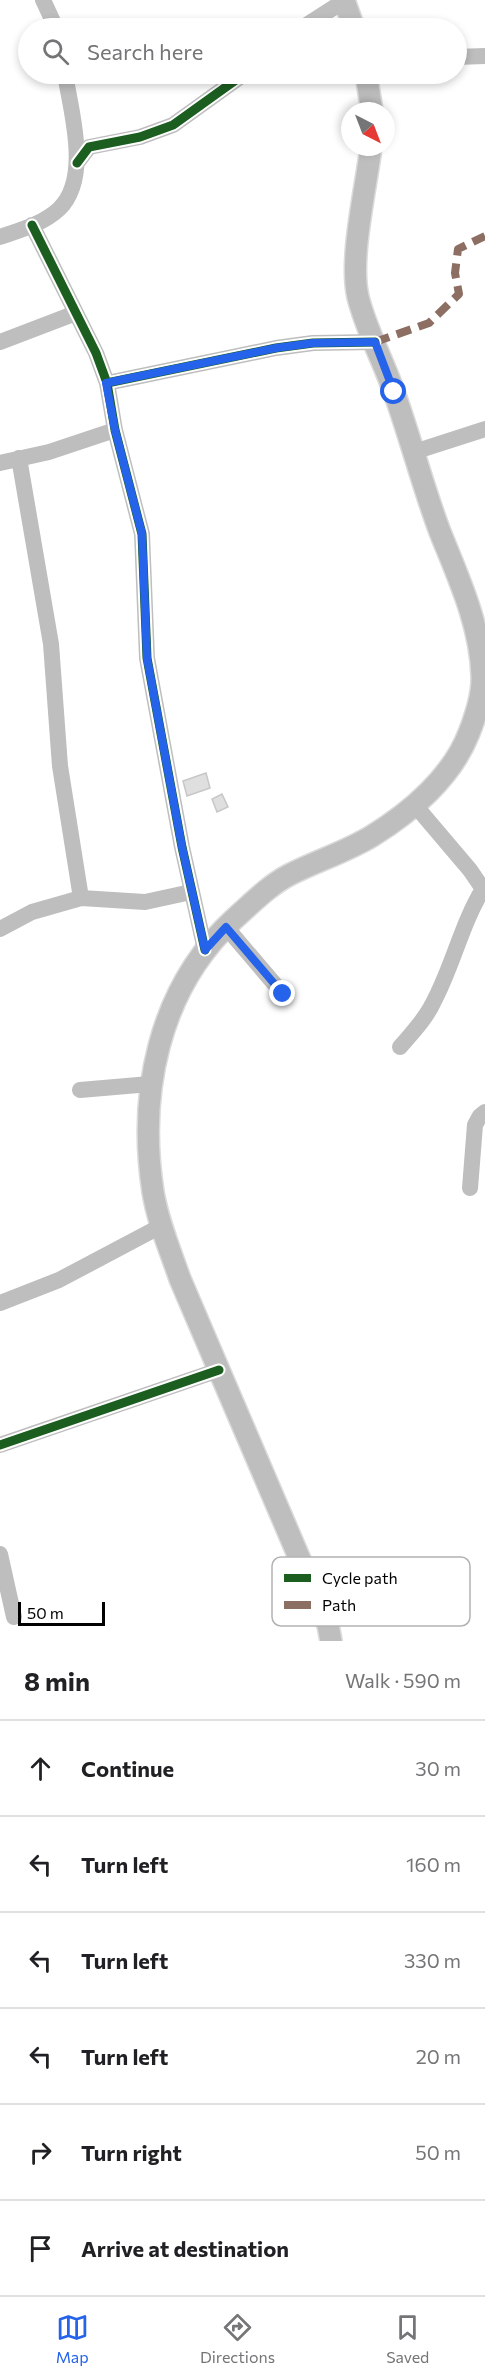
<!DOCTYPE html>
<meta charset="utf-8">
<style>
body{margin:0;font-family:Commissioner,sans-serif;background:#f6f6f6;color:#202124}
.compass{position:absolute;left:341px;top:102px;width:54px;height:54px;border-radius:50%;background:#fff;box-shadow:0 3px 9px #0003;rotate:138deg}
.scale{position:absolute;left:18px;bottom:15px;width:87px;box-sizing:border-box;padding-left:6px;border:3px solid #000;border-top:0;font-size:16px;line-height:21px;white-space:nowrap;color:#000;-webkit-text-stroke:4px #fff;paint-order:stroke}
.stop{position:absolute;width:18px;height:18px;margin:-14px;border:4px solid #2563eb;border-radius:50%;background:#fff}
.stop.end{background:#2563eb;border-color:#fff;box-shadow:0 2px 6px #0008}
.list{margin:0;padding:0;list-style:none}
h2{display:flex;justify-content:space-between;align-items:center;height:78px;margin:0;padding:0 24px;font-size:26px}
h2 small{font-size:20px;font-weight:400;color:#757577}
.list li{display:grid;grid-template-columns:39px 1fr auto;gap:18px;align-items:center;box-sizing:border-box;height:96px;padding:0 24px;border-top:2px solid #e0e0e0}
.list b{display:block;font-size:22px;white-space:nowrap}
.list em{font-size:20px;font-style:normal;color:#757577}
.icon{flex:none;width:33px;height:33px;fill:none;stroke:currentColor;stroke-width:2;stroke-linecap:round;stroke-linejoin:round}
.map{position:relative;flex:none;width:485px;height:1641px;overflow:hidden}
.search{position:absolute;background:#fff;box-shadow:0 3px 9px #0003;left:18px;right:18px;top:18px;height:66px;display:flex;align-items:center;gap:15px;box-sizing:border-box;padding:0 21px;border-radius:33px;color:#757577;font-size:22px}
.sheet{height:654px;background:#fff}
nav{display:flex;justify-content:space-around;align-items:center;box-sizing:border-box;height:84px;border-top:2px solid #e0e0e0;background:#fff;font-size:16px;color:#757577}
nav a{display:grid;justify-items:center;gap:3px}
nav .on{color:#2563eb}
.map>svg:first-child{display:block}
</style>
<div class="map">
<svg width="485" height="1641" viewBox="0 0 485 1641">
<rect width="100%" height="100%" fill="#fff"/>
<!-- building -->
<path fill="#dfdfdf" stroke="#c7c7c7" stroke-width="1.5" d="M206 773 210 788 187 796 183 781Z
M222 794 228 807 217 812 212 799Z"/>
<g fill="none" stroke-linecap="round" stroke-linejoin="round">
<!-- major casing -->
<g stroke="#dbdbdb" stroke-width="24">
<path id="major" d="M344 0 354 28
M366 74 372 111
M331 1641 328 1625 180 1279C170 1250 158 1222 153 1192 138 1094 158 990 233 920 250 905 268 886 289 875 316 861 346 852 372 836 411 812 452 777 469 733 476 715 483 695 482 676 481 626 458 577 440 532 423 487 411 440 395 395 384 362 366 330 358 297 349 259 366 188 371 147"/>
</g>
<!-- minor -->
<path stroke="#bebebe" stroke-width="16" d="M43 0 56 28
M302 28 344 1
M456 57 485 56
M77 163 89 147 140 137 173 125 244 74
M32 225 96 353 107 383 115 430 142 534 147 658 182 847 205 950
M0 237C20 230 43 224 59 209 91 178 71 112 65 74
M0 342 76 313
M107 383 276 348 313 343 375 342
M414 452 485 429
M19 458 51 644 60 766 81 898
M0 463 49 452 115 430
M414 804 470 870 485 892
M226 927 283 994
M0 929 32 912 81 898 145 902 191 892
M400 1047C412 1033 425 1020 433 1003 453 966 461 925 483 889
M80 1090 150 1084
M470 1188 475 1125 480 1116 485 1112
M0 1303 59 1280 161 1226
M0 1445 219 1370
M0 1554 14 1617"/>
<!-- major -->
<use href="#major" stroke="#bebebe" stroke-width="21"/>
<!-- quiet -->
<path stroke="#8d6e63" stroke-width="8" stroke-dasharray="15 8" stroke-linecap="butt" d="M375 342 429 323 459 294 455 273 458 249 485 236"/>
<!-- cycleway casing -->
<g stroke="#fff" stroke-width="13">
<path id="cycleway" d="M77 163 89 147 140 137 173 125 244 74
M32 225 96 353 107 383 115 430 142 534 147 658 182 847 205 950
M107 383 276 348 313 343 375 342
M0 1445 219 1370"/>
</g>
<!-- cycleway -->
<use href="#cycleway" stroke="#1b5e20" stroke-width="9"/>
</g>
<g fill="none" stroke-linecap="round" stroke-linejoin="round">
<!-- route -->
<path stroke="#2563eb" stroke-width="8" d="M283 994 226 927 205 950 182 847 147 658 142 534 115 430 106 383 276 348 313 343 375 342 394 392"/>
</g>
<!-- legend -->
<rect x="272" y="1557" width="198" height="69" rx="9" fill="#fff" stroke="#b2b2b2" stroke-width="1.5"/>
<rect x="284" y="1574" width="27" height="8" fill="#1b5e20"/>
<rect x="284" y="1601" width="27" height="8" fill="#8d6e63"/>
<g font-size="16" fill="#000">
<text x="322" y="1584">Cycle path</text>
<text x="322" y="1611">Path</text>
</g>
</svg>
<svg class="compass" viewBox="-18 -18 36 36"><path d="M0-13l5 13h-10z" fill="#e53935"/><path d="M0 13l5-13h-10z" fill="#757577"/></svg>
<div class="scale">50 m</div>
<div class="stop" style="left:394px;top:392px"></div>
<div class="stop end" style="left:283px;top:994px"></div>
<div class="search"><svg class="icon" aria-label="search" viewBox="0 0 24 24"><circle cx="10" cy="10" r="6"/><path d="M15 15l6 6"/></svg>Search here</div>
</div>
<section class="sheet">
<h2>8 min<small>Walk · 590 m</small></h2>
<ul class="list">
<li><svg class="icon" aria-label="ahead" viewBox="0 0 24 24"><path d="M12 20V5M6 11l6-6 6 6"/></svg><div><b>Continue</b></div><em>30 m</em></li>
<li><svg class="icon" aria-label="left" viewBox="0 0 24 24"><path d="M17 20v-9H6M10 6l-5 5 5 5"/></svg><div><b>Turn left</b></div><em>160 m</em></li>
<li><svg class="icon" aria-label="left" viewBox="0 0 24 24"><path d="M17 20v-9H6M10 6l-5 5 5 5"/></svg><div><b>Turn left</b></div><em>330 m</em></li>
<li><svg class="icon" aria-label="left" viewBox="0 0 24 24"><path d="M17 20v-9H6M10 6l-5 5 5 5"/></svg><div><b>Turn left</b></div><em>20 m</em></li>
<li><svg class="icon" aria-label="right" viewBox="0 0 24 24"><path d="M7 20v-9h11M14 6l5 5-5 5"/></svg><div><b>Turn right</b></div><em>50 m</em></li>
<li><svg class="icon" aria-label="arrive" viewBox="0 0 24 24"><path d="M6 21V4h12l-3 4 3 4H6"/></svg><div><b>Arrive at destination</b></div></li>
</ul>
</section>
<nav>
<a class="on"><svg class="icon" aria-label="map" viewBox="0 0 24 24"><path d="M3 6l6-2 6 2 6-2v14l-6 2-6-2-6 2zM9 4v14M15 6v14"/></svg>Map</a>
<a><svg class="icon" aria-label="directions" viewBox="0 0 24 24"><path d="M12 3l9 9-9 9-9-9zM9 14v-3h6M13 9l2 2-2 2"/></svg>Directions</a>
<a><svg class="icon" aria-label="saved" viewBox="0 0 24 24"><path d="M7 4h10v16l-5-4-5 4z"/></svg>Saved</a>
</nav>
